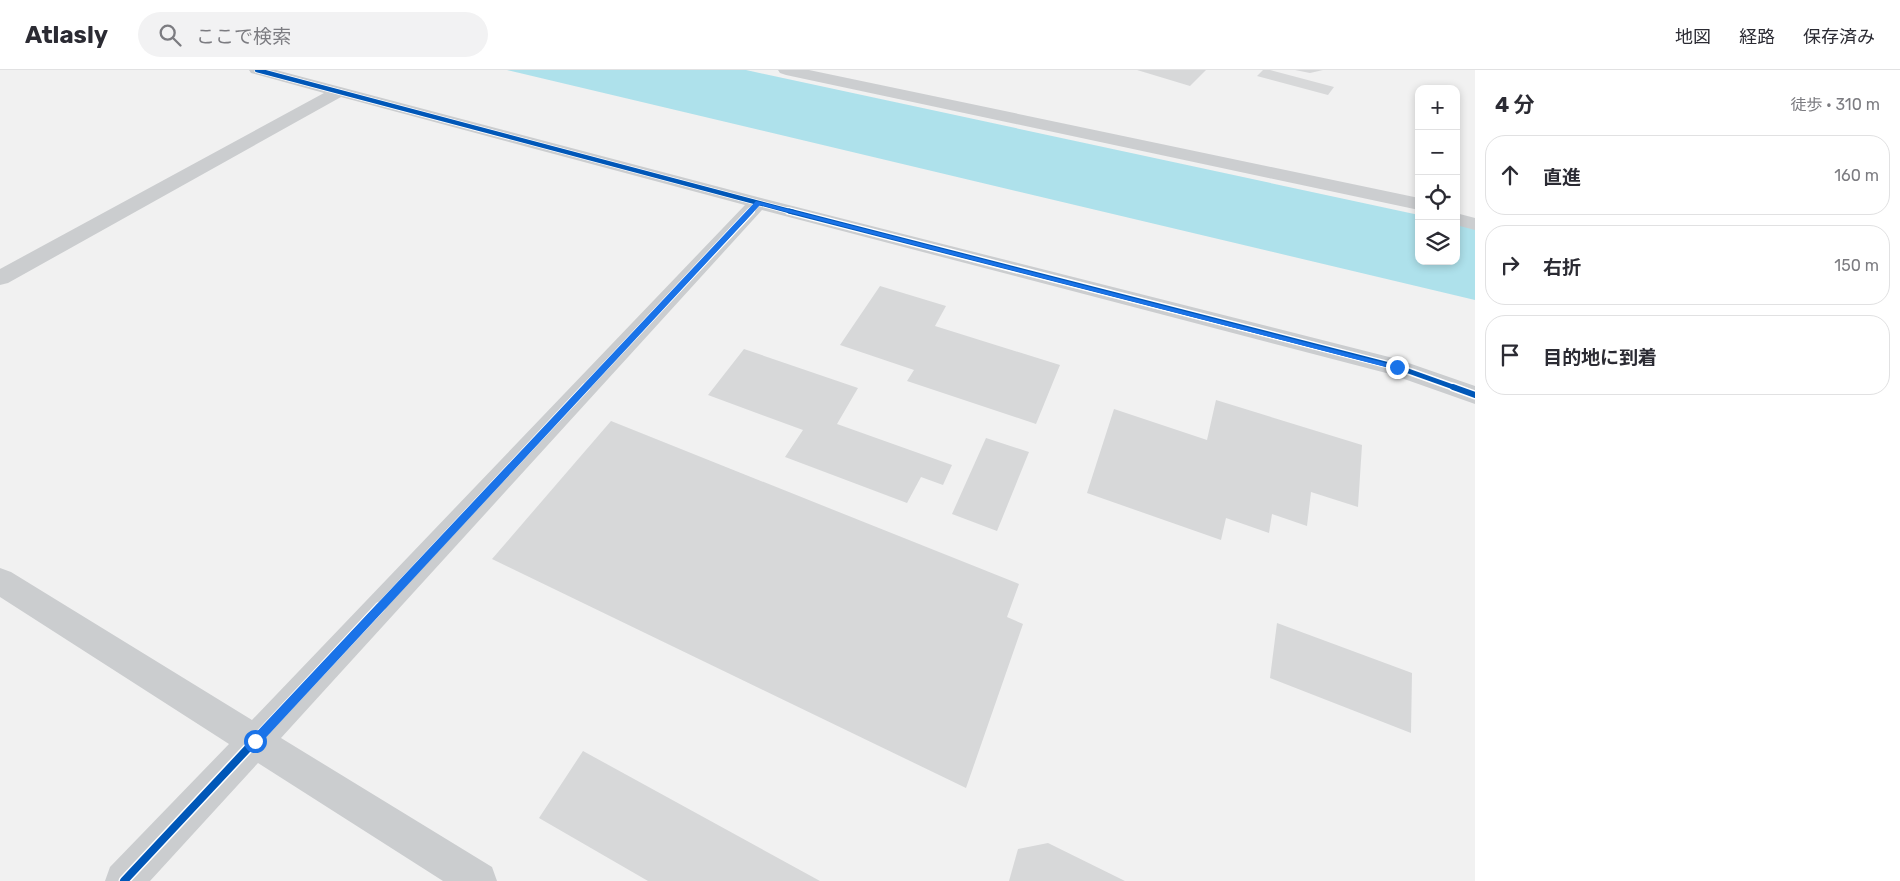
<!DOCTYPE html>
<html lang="ja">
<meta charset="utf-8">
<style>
body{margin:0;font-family:Rubik,"Noto Sans JP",sans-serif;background:#f2f2f3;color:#2b2b33}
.controls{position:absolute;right:15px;top:15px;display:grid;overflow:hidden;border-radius:10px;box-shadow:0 2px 8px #0003}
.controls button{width:45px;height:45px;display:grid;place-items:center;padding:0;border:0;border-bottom:1px solid #e1e1e2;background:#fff;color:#2b2b33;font:25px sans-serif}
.stop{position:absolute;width:15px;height:15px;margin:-11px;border:4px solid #1a73e8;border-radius:50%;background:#fff}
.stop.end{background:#1a73e8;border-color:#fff;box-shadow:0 1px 5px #0008}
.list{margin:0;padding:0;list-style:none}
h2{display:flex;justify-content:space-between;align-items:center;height:65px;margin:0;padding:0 20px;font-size:21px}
h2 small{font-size:16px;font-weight:400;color:#7c7c81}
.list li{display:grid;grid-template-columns:32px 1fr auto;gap:15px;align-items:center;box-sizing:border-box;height:80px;margin:0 10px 10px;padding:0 10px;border:1px solid #e1e1e2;border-radius:20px}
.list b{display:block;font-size:19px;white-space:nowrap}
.list em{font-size:16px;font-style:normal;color:#7c7c81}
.icon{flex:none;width:28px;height:28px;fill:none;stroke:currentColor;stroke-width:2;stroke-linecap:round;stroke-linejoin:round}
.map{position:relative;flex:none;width:1475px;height:811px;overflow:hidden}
header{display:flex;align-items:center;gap:30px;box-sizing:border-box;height:70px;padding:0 25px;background:#fff;border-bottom:1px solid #e1e1e2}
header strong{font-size:24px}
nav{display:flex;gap:28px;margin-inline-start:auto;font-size:18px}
.search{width:350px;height:45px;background:#f2f2f3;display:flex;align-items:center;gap:12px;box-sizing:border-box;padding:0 18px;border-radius:28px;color:#7c7c81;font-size:19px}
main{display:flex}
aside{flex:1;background:#fff}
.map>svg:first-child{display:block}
</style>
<header>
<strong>Atlasly</strong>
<div class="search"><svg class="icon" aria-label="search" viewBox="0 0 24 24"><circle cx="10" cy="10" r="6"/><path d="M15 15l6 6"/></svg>ここで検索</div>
<nav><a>地図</a><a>経路</a><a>保存済み</a></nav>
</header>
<main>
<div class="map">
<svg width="1475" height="811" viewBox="0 0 1475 811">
<rect width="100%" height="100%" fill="#f1f1f1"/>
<!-- water -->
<path fill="#aee1eb" d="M507 0H746L1419 145V191H1456V153L1475 158V230Z"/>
<!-- building -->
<path fill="#d7d8d9" d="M1137 0H1206L1190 16Z
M1263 0H1270L1334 17 1328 25 1257 6Z
M1295 0H1323L1310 3Z
M880 216 946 236 935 256 1060 295 1036 354 907 311 914 300 840 275Z
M744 279 858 318 837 354 952 395 943 415 921 407 907 433 785 387 803 360 708 325Z
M1216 330 1362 375 1358 437 1311 422 1307 456 1272 444 1269 463 1226 448 1221 470 1087 423 1114 339 1207 370Z
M611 351 1019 514 1007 547 1023 554 966 718 492 489Z
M986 368 1029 382 997 461 952 444Z
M1277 553 1412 603 1411 663 1270 608Z
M583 681 820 811H648L539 748Z
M1048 773 1125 811H1009L1018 779Z"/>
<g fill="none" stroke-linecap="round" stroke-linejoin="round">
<!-- street -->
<path fill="#cbcdcf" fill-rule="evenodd" d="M249 0H276L765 129 1397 289 1475 316V334L1390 304 762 140 281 668 492 797 497 811H443L258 693 150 811H105L110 797 229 674 0 527V498L11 502 252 650 745 135 341 27 8 213 0 215V199L324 23 251 3Z"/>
<!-- secondary -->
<path fill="#ccced0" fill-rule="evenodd" d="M778 0H809L1419 128V140L786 5 780 3Z
M1456 143 1475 148V160L1456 155Z"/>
<!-- cycleway-far3 casing -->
<g stroke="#fff" stroke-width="6">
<path id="cycleway-far3" d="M257 0 793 142
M750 142 758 133"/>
</g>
<!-- cycleway-far2 casing -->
<g stroke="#fff" stroke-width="8">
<path id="cycleway-far2" d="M789 141 1397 297 1456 318
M585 318 751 141"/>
</g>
<!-- cycleway-far1 casing -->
<g stroke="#fff" stroke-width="9">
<path id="cycleway-far1" d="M1453 317 1475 325
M379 538 586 317"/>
</g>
<!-- cycleway casing -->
<g stroke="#fff" stroke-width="11">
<path id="cycleway" d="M124 811 380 537"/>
</g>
<!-- cycleway-far3 -->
<use href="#cycleway-far3" stroke="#0057b8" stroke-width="4.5"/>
<!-- cycleway-far2 -->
<use href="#cycleway-far2" stroke="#0057b8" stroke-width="5"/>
<!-- cycleway-far1 -->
<use href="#cycleway-far1" stroke="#0057b8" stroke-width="6"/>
<!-- cycleway -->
<use href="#cycleway" stroke="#0057b8" stroke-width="8"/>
</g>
<!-- route -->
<path fill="#1a73e8" d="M756 131 1401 297 1397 300 760 135 259 675H251L250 671 251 668Z"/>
</svg>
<div class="controls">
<button>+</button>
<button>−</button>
<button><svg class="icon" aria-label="locate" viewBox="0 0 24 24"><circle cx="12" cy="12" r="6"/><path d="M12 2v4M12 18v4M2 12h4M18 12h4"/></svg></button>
<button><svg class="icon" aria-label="layers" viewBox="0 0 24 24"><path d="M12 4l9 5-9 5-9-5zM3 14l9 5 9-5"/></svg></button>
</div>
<div class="stop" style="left:255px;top:671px"></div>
<div class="stop end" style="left:1397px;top:297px"></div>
</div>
<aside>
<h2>4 分<small>徒歩 · 310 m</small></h2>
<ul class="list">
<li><svg class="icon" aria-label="ahead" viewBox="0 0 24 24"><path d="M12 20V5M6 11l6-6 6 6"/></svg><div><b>直進</b></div><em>160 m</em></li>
<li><svg class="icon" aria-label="right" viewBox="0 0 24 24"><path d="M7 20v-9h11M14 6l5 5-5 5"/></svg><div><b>右折</b></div><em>150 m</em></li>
<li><svg class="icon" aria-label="arrive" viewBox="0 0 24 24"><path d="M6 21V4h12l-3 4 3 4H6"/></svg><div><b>目的地に到着</b></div></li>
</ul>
</aside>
</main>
